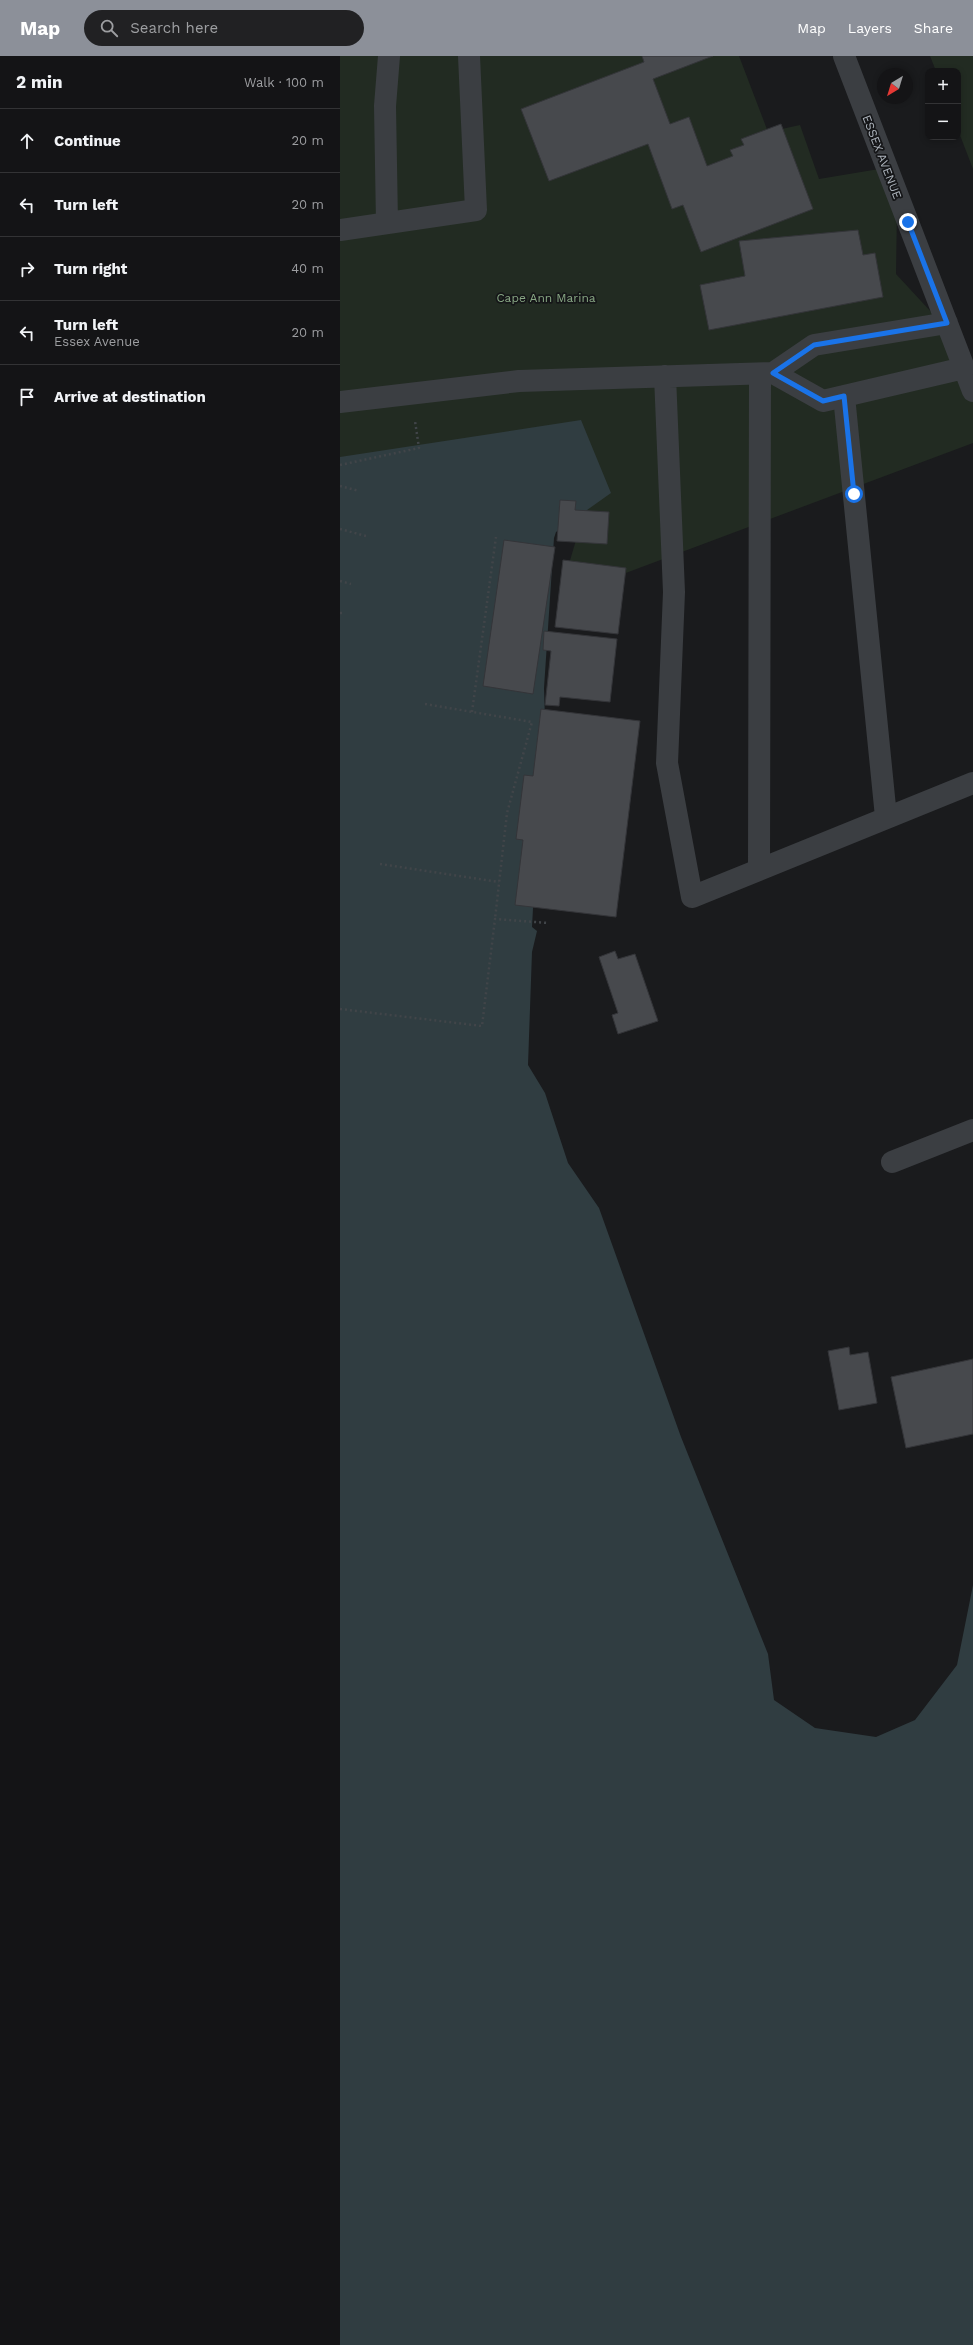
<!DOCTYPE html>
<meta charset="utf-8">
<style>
body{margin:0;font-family:"Work Sans",sans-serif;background:#212123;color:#f1f3f6}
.controls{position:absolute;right:12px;top:12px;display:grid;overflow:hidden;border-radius:8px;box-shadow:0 2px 6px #0003}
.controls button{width:36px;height:36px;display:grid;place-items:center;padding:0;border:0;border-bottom:1px solid #333335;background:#141416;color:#f1f3f6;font:20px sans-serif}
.compass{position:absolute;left:537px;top:12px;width:36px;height:36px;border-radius:50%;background:#141416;box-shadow:0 2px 6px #0003;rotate:218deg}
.stop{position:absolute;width:12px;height:12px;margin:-9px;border:3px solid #1a73e8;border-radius:50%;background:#fff}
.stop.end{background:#1a73e8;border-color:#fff;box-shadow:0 1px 4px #0008}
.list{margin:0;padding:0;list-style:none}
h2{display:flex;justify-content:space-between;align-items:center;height:52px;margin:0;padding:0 16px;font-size:17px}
h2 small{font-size:13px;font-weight:400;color:#9d9ea1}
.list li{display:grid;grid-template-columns:26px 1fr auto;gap:12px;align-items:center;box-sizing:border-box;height:64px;padding:0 16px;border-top:1px solid #333335}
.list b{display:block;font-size:15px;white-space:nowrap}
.list p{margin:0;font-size:13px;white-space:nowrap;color:#9d9ea1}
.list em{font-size:13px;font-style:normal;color:#9d9ea1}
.icon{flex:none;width:22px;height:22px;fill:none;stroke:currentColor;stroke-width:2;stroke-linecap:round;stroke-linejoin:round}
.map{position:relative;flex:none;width:633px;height:2289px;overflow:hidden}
header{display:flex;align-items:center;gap:24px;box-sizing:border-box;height:56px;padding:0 20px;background:#8c9099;color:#fff}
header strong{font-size:19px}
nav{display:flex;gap:22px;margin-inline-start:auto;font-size:14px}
.search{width:280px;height:36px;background:#212123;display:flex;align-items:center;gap:10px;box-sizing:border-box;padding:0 14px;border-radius:22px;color:#9d9ea1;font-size:15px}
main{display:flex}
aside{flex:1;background:#141416}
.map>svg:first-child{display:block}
</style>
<header>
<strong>Map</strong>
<div class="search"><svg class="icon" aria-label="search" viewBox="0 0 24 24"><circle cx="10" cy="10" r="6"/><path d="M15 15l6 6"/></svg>Search here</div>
<nav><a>Map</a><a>Layers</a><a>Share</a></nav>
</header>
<main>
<aside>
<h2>2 min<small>Walk · 100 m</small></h2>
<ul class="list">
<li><svg class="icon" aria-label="ahead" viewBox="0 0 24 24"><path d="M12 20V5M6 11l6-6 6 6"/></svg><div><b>Continue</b></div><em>20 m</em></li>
<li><svg class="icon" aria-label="left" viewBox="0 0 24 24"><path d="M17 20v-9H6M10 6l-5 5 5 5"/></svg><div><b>Turn left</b></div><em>20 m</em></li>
<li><svg class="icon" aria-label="right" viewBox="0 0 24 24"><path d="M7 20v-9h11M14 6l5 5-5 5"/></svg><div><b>Turn right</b></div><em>40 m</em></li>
<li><svg class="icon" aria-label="left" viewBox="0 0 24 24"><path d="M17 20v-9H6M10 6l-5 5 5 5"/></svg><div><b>Turn left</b><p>Essex Avenue</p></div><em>20 m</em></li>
<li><svg class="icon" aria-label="arrive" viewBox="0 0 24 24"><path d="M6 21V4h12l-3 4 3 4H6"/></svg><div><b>Arrive at destination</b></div></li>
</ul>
</aside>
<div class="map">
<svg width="633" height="2289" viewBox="0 0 633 2289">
<rect width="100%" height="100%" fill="#1a1b1d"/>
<!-- green -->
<path fill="#222b22" d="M0 0H399L428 76 460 69 479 123 545 112 557 153 556 218 618 285 633 330V387L219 542 241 467 0 458Z
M590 0H633V113L618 74V15H596Z"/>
<!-- water -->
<path fill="#303d41" d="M241 364 271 437 216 476 214 482 204 632 209 794 196 796 192 871 197 875 192 896 188 1009 205 1037 228 1107 259 1152 341 1381 428 1598 434 1644 475 1672 536 1681 575 1664 617 1609 633 1529V2289H0V401Z"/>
<!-- building -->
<path fill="#47494d" stroke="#343539" d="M302 0H373L313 23 330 68 349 61 367 110 393 100 390 94 404 89 401 83 441 68 473 153 361 196 343 149 332 153 308 88 209 125 181 53 304 6Z
M518 174 523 199 535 197 543 241 369 274 360 229 405 220 399 185Z
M220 444 236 445 235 454 269 456 267 488 217 485Z
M164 484 215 491 193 638 143 630Z
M223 504 286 512 278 578 215 571Z
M204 575 277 583 270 646 220 641 219 650 205 649 211 595 203 594Z
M201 653 300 665 276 861 175 849 183 784 176 783 184 719 193 720Z
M275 895 278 903 295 898 318 965 278 978 272 959 278 957 259 901Z
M509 1291 510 1299 528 1296 537 1347 499 1354 488 1295Z
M633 1303V1378L566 1392 551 1321Z"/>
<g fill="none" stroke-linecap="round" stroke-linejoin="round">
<!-- path -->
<path stroke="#414549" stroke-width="2.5" stroke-dasharray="2 3" stroke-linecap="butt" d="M0 409 79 392 75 365
M0 430 19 435
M0 473 26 480
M0 525 11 528
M0 557H3
M85 648 192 666 167 757 155 863
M132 656 156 481
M40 808 159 826
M0 953 142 970 155 863 208 867"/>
<!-- minor -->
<path stroke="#3b3e42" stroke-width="22" d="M504 0 633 335
M47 167 45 50 49 0
M0 174 136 154 129 0
M433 317 474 289 607 267
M325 320 334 536 327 707 352 841 633 727
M504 340 546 761
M0 346 179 325 433 317 483 345 624 312
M419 813 420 318
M552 1106 633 1074"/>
</g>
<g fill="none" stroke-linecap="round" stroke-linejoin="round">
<!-- route -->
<path stroke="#1a73e8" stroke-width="5" d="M514 438 504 340 483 345 433 317 474 289 607 267 568 166"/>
</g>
<g text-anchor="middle" stroke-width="3.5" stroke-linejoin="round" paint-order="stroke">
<!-- street labels -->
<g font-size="12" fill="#adb4bc" stroke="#151618">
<text transform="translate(542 101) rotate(69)" y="4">ESSEX AVENUE</text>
</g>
<!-- park labels -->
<g font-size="12" fill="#88a784" stroke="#151618">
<text x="206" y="246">Cape Ann Marina</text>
</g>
</g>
</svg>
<div class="controls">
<button>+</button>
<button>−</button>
</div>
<svg class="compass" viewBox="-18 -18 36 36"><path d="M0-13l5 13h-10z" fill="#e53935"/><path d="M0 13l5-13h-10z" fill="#9d9ea1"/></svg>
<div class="stop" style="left:514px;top:438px"></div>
<div class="stop end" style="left:568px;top:166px"></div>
</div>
</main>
